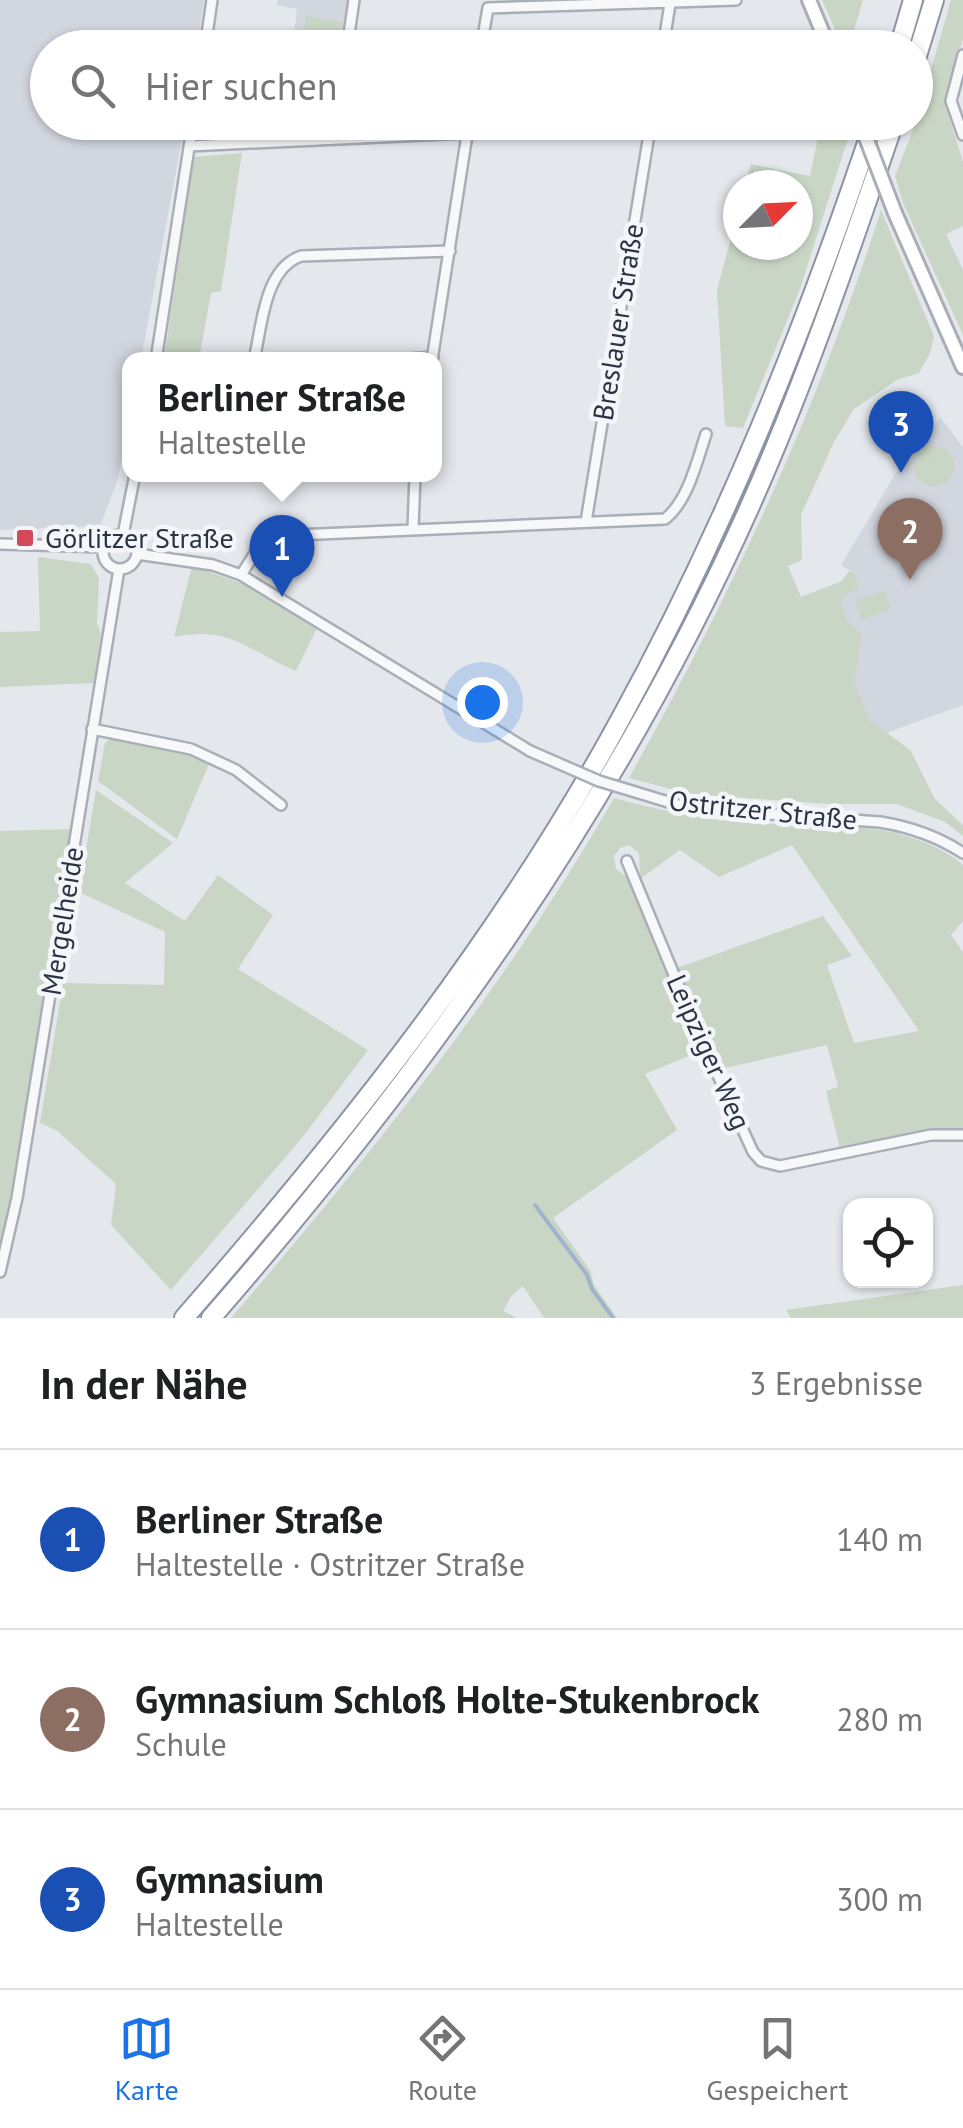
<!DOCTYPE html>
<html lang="de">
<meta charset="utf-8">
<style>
body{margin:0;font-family:"PT Sans",sans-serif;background:#f6f6f6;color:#202124}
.controls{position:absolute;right:30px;bottom:30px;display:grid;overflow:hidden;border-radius:20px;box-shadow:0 2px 8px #0004}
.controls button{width:90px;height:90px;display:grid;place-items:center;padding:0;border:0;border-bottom:2px solid #e0e0e0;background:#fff;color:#202124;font:50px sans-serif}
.compass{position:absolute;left:723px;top:170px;width:90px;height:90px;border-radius:50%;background:#fff;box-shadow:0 2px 8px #0004;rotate:66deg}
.you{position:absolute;left:482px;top:702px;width:35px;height:35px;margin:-25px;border:8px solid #fff;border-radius:50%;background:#1a73e8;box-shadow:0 0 0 15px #1a73e833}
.badge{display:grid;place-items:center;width:65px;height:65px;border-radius:50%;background:#1a73e8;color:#fff;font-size:32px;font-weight:700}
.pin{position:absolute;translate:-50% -82px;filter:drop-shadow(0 2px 5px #0008)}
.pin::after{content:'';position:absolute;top:52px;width:35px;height:30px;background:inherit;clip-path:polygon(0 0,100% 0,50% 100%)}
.popup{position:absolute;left:122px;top:352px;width:320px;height:130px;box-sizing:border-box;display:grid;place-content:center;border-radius:20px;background:#fff;filter:drop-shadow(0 2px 8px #0005);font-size:32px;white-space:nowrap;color:#757577}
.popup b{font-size:38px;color:#202124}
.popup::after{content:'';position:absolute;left:50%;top:100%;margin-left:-20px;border:20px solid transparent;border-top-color:#fff}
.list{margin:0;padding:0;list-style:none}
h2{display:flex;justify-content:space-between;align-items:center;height:130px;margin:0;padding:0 40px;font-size:42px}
h2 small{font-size:32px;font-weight:400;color:#757577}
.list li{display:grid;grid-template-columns:65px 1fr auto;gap:30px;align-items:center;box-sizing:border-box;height:180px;padding:0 40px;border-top:2px solid #e0e0e0}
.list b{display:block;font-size:38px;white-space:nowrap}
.list p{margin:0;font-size:32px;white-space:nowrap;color:#757577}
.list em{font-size:32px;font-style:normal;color:#757577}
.icon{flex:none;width:55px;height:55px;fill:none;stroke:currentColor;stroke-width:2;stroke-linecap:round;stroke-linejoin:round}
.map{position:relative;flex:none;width:963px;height:1318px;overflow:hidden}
.search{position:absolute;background:#fff;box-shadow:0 2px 8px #0004;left:30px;right:30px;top:30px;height:110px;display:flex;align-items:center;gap:25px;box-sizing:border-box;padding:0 35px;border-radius:55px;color:#757577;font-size:38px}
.sheet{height:670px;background:#fff}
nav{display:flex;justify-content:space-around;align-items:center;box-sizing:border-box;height:140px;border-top:2px solid #e0e0e0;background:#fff;font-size:28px;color:#757577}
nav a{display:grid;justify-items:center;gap:5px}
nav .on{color:#1a73e8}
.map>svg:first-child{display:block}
</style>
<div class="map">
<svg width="963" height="1318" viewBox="0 0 963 1318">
<rect width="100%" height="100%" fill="#e4e7ec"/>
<!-- built -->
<path fill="#d2d6de" d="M0 0H204L197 47 48 48V122L185 123 141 359 130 360 129 419 118 479 100 526 0 530Z
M278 0H348L342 43 294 35 297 9 277 5Z
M941 418 963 447V705L886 733 870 720 855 682 862 634 847 620 841 604 846 594 860 587 854 573 841 565 897 471Z"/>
<!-- green -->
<path fill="#c9d6c5" d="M822 0H863L849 47H843Z
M951 0H963V39L948 85 945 104 963 162V226L946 234 963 270V335L903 203 895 176 916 122Z
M306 16 342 22 339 42 303 37Z
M821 123H845L849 135 800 289 743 428 725 426 717 290 738 212V245H798V185H745L751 164 810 176Z
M242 153 221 291 211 293 199 359H164L194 157Z
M881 210 934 336 930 353 919 373 897 380 854 409 834 442 801 515 802 560 788 566 801 597 842 581 849 571 854 573 860 588 846 594 841 604 847 620 862 634 855 682 870 720 911 751 935 799 963 825V836L945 822 897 804H828L690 794 629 778C730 597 818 408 881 210Z
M914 466a20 20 0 1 1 40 0a20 20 0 1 1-40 0Z
M38 557 91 564 99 578 97 623 101 634 94 683 0 687V632L40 631Z
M192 566 249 586 317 628 296 671C249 651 229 625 174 637Z
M885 590 891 609 862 620 855 601Z
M110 739 167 747 209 764 177 839 98 781 105 743Z
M96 790 173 843 125 883 185 921 218 875 273 915 238 969 368 1050 302 1138 171 1290 111 1225 116 1184 56 1130 40 1123 63 983 164 985 165 932 79 892Z
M614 798C654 809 696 818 737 822 812 829 901 814 963 865V921L951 935 963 952V1131H933L840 1149 826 1091 838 1087 827 1045 720 1069 677 968 823 916 852 956 827 965 854 1043 919 1031 792 845 719 877 680 850 640 879 639 853 629 845 620 848 614 856 616 869 631 880 703 1050 645 1074 677 1130 553 1218 590 1270 594 1285 617 1318H544L523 1286 512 1295 503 1311 517 1318H231C371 1155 507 985 614 798Z
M72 829 10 1197 0 1242V831Z
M963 1285V1318H791L786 1310Z"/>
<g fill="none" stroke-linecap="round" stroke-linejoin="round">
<!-- stream -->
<path stroke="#9fb4cc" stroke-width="4" d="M535 1205 587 1275 592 1289 613 1318"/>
<!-- street casing -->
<g stroke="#a9aeb7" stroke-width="14">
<path id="street" d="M205 48 212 0
M347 48 354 0
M481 48 488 8 736 0
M663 48 670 4
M963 55 951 101 963 135
M189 146 467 133
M156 360 193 122
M254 360C262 326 264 269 301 256L450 251
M398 360 433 357
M432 360 469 122
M586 522 651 122
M413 529 415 474
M103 552a17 17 0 1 1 34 0a17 17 0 1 1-34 0Z
M123 535 135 474
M0 544 103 547
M137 554 213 565 241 575 530 751
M241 575 262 542 274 536 665 519C688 501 697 461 706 434
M92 729 191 749 236 770 281 805
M688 808 880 822C911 827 937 836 963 853
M627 861 691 1016 753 1152 761 1161 780 1166 931 1135H963
M0 1272 17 1198 119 569"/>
</g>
<!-- secondary casing -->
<g stroke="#a9aeb7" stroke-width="18">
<path id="secondary" d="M809 0 829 48
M895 213 963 367"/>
</g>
<!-- highway casing -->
<g stroke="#8b94a3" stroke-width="22">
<path id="highway" d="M899 48 913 0
M916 59 934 0
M184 1318C346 1132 502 937 620 720 725 529 805 329 874 122
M211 1318C426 1071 617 805 751 504 806 380 850 251 894 122"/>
</g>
<!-- street -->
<use href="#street" stroke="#f7f8fa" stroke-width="9"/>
<!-- secondary -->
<use href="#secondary" stroke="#fff" stroke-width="12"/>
<!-- highway -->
<use href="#highway" stroke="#fff" stroke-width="18"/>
<!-- street-bridge casing -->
<g stroke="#a9aeb7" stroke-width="14" stroke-linecap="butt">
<path id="street-bridge" d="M530 751 599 781 688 808"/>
</g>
<!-- secondary-bridge casing -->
<g stroke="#a9aeb7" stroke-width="18" stroke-linecap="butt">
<path id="secondary-bridge" d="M860 122 895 213"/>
</g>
<!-- street-bridge -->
<use href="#street-bridge" stroke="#f7f8fa" stroke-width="9"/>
<!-- secondary-bridge -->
<use href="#secondary-bridge" stroke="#fff" stroke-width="12"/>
</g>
<!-- markers -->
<rect fill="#d1495b" stroke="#f4f6f9" stroke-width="4" x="15" y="528" width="20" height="20" rx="5"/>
<g text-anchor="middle" stroke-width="9" stroke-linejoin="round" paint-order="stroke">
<!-- street labels -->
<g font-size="28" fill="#2b3445" stroke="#f4f6f9">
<text transform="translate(618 322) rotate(-81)" y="10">Breslauer Straße</text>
<text transform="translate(763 810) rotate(6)" y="10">Ostritzer Straße</text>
<text transform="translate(62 921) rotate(-81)" y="10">Mergelheide</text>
<text transform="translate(709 1052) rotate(66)" y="10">Leipziger Weg</text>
</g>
<!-- poi labels -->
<g font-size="28" fill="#2b3445" stroke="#f4f6f9" text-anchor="start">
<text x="45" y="548">Görlitzer Straße</text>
</g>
</g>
</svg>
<div class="controls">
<button><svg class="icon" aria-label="locate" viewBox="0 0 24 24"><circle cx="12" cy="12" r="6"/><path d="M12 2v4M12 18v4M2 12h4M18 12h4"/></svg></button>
</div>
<svg class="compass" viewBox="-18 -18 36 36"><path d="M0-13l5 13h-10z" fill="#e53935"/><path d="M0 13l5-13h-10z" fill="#757577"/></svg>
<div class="you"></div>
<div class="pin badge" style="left:282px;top:597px;background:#1a4fb4">1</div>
<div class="popup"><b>Berliner Straße</b>Haltestelle</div>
<div class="pin badge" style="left:910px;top:580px;background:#8d6e63">2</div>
<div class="pin badge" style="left:901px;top:473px;background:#1a4fb4">3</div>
<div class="search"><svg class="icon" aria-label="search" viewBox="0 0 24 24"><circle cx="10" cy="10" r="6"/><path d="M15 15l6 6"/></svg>Hier suchen</div>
</div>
<section class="sheet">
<h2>In der Nähe<small>3 Ergebnisse</small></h2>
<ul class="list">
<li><span class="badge" style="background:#1a4fb4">1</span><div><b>Berliner Straße</b><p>Haltestelle · Ostritzer Straße</p></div><em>140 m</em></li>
<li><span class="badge" style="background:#8d6e63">2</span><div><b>Gymnasium Schloß Holte-Stukenbrock</b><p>Schule</p></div><em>280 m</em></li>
<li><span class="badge" style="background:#1a4fb4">3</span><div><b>Gymnasium</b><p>Haltestelle</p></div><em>300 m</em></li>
</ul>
</section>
<nav>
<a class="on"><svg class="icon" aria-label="map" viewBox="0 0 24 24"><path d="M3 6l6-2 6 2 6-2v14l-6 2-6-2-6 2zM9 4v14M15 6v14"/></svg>Karte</a>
<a><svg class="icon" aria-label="directions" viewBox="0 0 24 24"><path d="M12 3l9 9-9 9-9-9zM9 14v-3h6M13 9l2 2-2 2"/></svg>Route</a>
<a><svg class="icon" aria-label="saved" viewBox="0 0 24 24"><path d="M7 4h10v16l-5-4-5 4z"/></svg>Gespeichert</a>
</nav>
